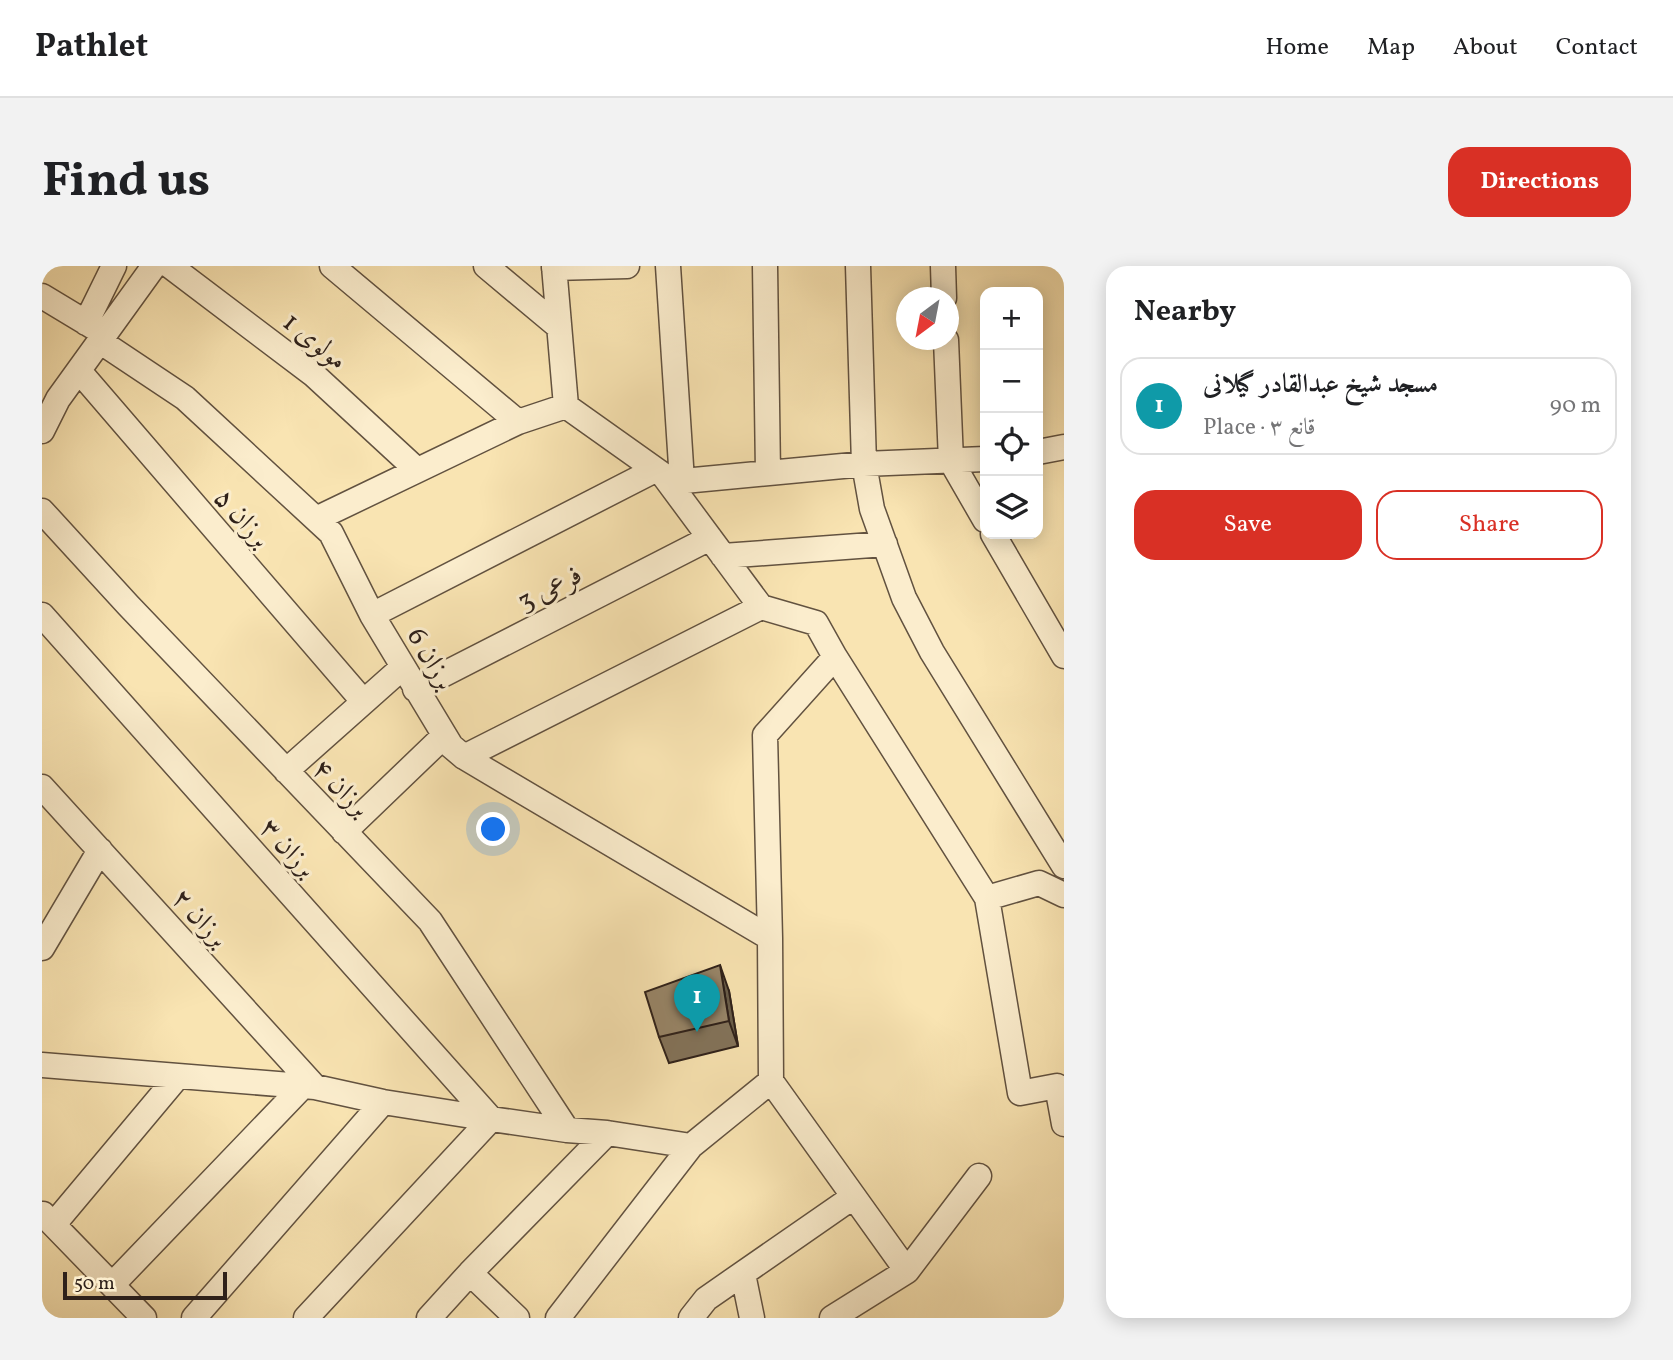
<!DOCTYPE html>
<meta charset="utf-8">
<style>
body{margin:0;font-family:Vollkorn,Amiri,serif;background:#f2f2f2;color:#202124}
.controls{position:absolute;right:21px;top:21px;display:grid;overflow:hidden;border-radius:14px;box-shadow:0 4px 18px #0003}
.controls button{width:63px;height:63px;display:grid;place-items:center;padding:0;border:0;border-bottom:2px solid #e0e0e0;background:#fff;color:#202124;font:35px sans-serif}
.compass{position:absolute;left:854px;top:21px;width:63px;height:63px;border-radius:50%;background:#fff;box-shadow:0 4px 18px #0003;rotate:212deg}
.scale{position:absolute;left:21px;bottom:18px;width:164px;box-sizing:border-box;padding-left:7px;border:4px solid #2f211a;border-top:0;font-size:19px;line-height:24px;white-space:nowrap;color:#2f211a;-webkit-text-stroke:5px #fbedcd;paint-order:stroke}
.you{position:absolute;left:452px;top:564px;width:24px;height:24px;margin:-18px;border:5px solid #fff;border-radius:50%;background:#1a73e8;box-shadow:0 0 0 10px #1a73e833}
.badge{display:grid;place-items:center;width:46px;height:46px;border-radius:50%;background:#d93025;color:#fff;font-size:23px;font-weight:700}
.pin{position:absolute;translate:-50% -58px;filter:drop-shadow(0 2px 4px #0008)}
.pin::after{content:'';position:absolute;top:37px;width:24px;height:21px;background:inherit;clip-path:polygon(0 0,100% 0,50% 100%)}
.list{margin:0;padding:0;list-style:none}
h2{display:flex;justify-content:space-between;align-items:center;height:91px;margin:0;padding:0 28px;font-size:30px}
h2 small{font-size:23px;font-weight:400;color:#757577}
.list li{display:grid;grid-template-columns:46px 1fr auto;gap:21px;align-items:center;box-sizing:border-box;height:98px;margin:0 14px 14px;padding:0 14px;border:2px solid #e0e0e0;border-radius:21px}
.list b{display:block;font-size:26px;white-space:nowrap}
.list p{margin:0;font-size:23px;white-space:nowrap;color:#757577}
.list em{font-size:23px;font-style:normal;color:#757577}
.actions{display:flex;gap:14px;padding:21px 28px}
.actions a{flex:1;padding:16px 0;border:2px solid #d93025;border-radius:21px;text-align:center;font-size:24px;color:#d93025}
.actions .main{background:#d93025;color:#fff}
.icon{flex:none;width:38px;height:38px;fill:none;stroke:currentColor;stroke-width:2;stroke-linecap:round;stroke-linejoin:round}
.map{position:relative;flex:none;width:1022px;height:1052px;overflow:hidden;border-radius:21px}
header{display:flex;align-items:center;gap:42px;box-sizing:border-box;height:98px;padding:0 35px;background:#fff;border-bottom:2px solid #e0e0e0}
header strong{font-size:33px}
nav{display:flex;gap:38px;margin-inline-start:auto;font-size:24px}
.intro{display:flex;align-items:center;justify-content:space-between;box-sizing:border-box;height:168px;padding:0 42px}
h1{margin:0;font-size:49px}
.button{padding:18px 32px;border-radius:21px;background:#d93025;color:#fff;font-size:24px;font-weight:700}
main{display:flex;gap:42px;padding:0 42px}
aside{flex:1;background:#fff;border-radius:21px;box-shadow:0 4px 18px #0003}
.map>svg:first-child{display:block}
</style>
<header>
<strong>Pathlet</strong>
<nav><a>Home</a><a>Map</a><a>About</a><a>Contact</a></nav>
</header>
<div class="intro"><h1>Find us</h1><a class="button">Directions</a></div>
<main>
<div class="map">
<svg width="1022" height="1052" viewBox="0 0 1022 1052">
<rect width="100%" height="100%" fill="#f9e4b2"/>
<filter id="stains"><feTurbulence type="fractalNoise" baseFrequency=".00286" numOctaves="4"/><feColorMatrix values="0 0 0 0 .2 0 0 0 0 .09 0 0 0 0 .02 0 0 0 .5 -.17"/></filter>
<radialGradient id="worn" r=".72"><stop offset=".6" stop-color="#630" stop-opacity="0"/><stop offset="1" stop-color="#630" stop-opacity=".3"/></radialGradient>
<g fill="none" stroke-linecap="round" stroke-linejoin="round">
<!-- street casing -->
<g stroke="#625240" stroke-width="27">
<path id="street" d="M128 0 272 109 375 204
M290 0 476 156
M444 0 517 61
M512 0 524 140 631 216 822 198 943 193
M626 0 640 215
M723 0 726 207
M816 0 822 198 830 243 862 332 890 386 1022 600
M901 0 902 32
M512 2 585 0
M0 30 63 68
M44 57 72 0
M904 74 909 195 943 254
M59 76 143 132 289 267 330 349 409 480 422 491 728 672
M37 105 321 435
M0 165 16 133 112 0
M996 186 1022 181
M622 210 719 341 774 357 793 391
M0 245 86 339 388 655 525 864
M274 253 476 156 524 140
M951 268 1022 390
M681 290 843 278
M0 349 449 853 264 1052
M330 349 613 204
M373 423 668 272
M422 491 719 341
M244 505 361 401
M0 521 273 821
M302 566 402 470
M945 632 997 617 1022 629
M0 682 58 584
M0 799 273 821 341 836 449 853 525 864 565 867 649 880 729 815 728 672 723 469 793 391 945 632 978 827 1015 820 1022 858
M729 815 865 1005
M1 948 102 1052
M12 958 136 810
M428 1007 475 1052
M701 1008 710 1052
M70 1019 260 821
M152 1052 341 836
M387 1052 428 1007 565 867
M516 1052 649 880
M649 1052 664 1033 811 931
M790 1052 865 1005 937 910"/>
</g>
<!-- street -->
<use href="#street" stroke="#fbedcd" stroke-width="24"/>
</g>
<!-- wall -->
<path fill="#83735a" stroke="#2f211a" stroke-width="2" d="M687 725 696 780 627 797 617 771Z"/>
<!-- shaded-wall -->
<path fill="#6a5e4a" stroke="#2f211a" stroke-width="2" d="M678 699 687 725 696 780 687 755Z"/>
<!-- building -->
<path fill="#988669" stroke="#2f211a" stroke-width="2" d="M678 699 687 755 617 771 603 726Z"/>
<g text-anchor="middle" stroke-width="6" stroke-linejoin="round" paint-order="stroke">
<!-- street labels -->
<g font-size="28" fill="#2f211a" stroke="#fbedcd">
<text transform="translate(274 74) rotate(39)" y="10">مولوی 1</text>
<text transform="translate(201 251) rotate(49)" y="10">برزان ۵</text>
<text transform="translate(507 321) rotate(-27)" y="10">فرعی 3</text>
<text transform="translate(390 392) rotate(60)" y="10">برزان 6</text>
<text transform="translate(300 521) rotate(46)" y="10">برزان ۴</text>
<text transform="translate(247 581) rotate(48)" y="10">برزان ۳</text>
<text transform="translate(159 651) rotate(48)" y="10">برزان ۲</text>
</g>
</g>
<rect width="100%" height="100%" filter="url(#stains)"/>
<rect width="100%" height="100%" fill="url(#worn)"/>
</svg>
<div class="controls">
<button>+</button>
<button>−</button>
<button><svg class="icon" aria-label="locate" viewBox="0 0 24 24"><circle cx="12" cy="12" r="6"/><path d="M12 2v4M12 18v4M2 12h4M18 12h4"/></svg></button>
<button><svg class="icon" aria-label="layers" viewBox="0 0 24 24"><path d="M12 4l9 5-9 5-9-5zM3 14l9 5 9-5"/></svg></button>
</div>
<svg class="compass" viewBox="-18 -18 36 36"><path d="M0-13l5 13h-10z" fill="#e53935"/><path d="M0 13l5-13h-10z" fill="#757577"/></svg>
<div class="scale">50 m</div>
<div class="you"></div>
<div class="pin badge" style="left:655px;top:766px;background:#0f9aa8">1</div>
</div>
<aside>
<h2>Nearby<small></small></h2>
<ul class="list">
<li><span class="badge" style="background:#0f9aa8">1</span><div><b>مسجد شیخ عبدالقادر گیلانی</b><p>Place · قانع ۳</p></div><em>90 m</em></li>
</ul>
<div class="actions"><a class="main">Save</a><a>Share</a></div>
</aside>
</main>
